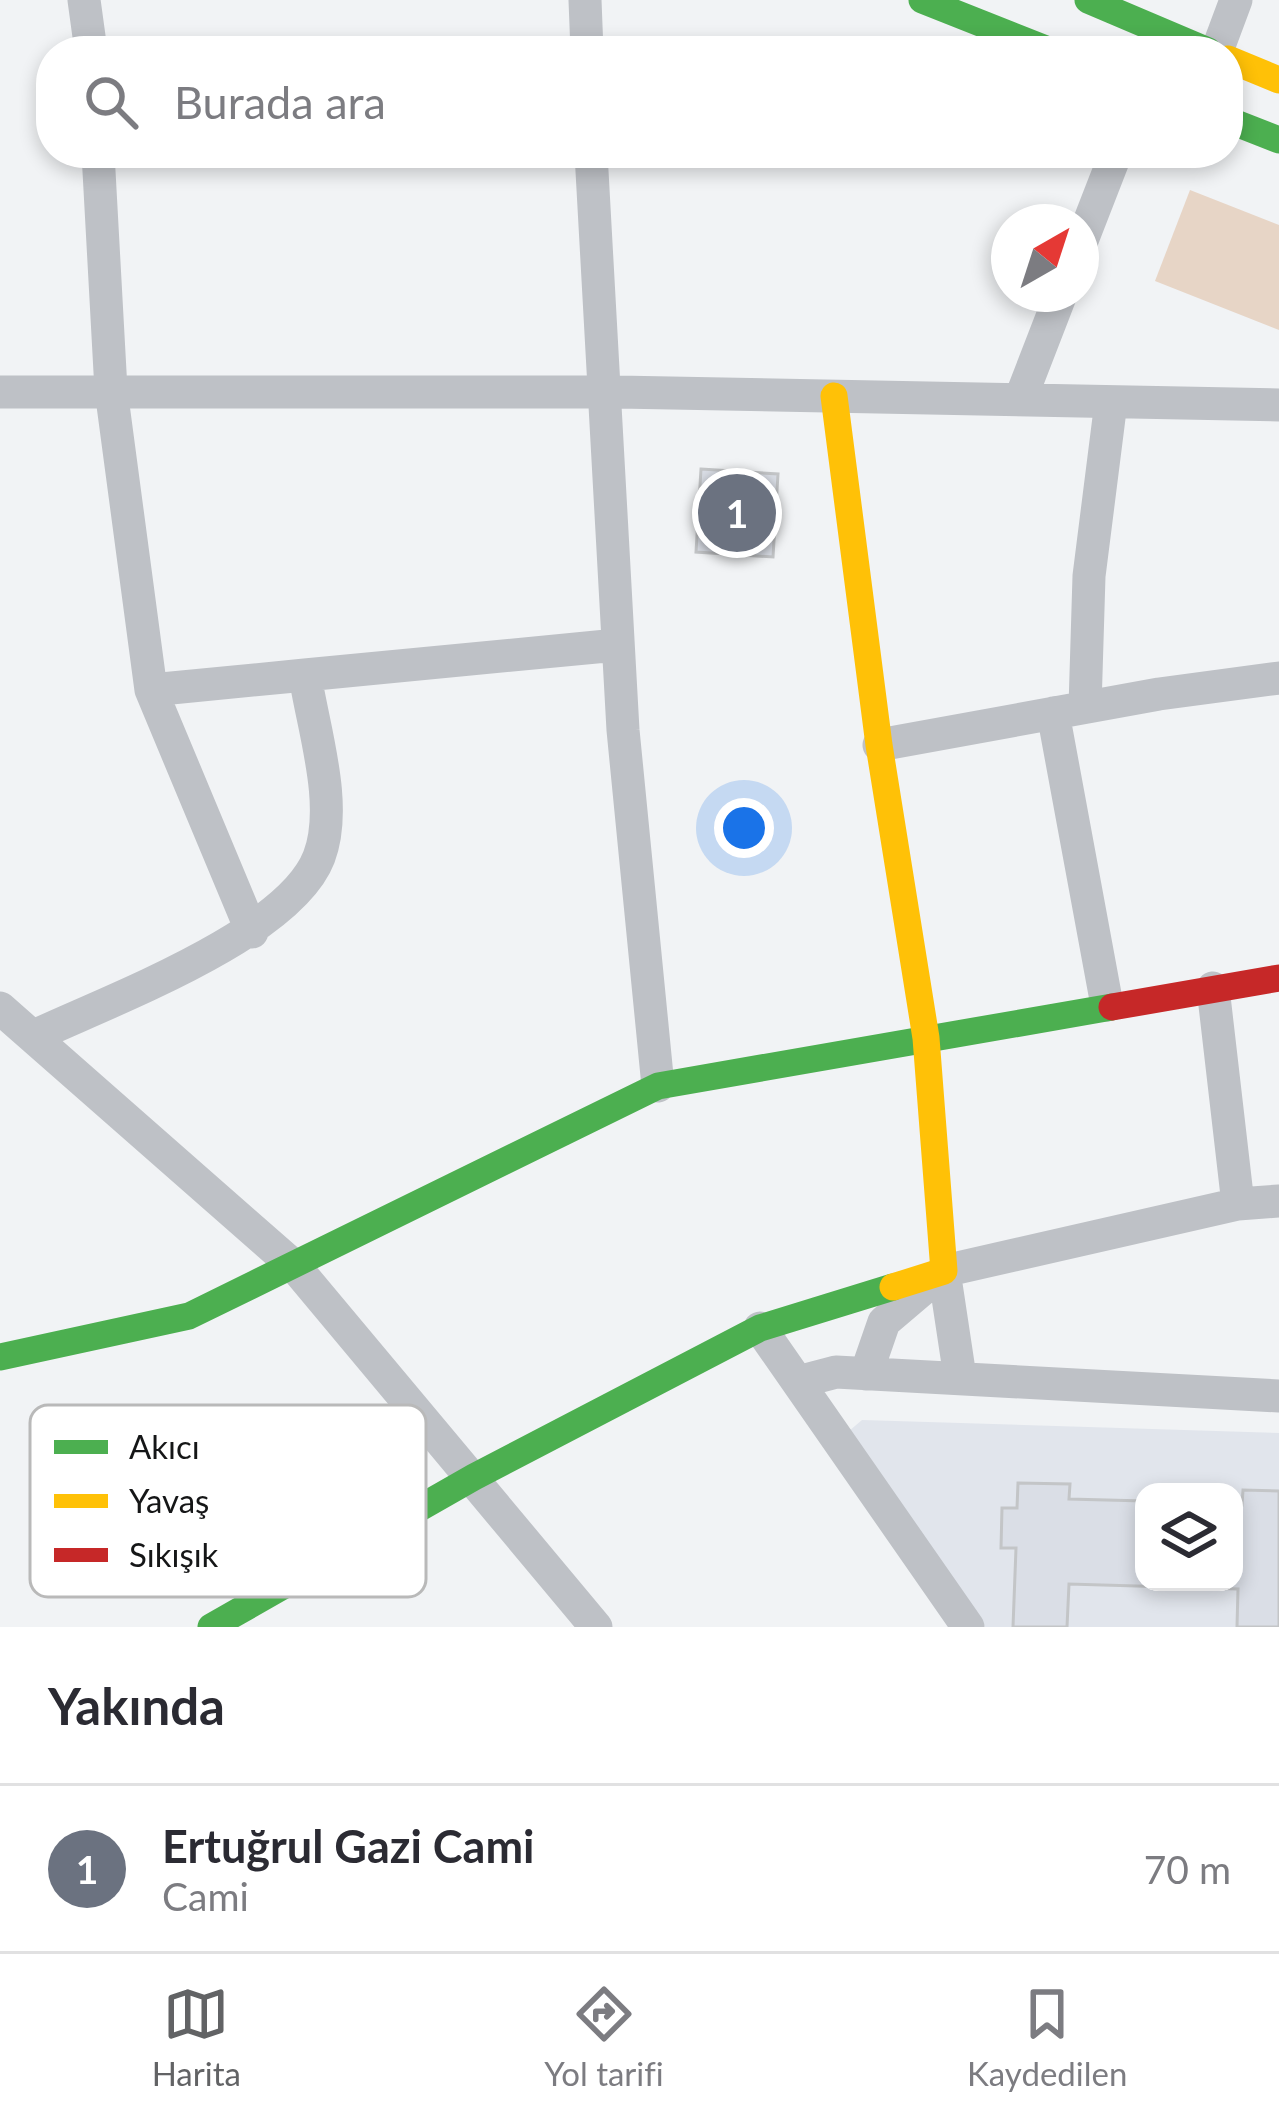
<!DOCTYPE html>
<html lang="tr">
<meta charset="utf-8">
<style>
body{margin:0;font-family:Lato,sans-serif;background:#f7f7f7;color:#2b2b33}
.controls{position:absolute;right:36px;bottom:36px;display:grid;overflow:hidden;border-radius:24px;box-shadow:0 6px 18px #0003}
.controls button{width:108px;height:108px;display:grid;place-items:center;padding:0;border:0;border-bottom:3px solid #e1e1e2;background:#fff;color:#2b2b33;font:60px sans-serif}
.compass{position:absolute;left:991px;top:204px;width:108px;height:108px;border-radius:50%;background:#fff;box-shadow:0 6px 18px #0003;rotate:39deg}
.you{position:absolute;left:744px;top:828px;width:42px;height:42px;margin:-30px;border:9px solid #fff;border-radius:50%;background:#1a73e8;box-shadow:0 0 0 18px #1a73e833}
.badge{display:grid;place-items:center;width:78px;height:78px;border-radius:50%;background:#626365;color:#fff;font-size:39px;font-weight:700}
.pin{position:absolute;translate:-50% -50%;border:6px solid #fff;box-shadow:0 3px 12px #0006}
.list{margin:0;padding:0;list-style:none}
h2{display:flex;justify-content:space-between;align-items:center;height:156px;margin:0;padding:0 48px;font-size:51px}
h2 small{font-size:39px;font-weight:400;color:#7c7c81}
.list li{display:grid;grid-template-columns:78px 1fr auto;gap:36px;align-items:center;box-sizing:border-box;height:168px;padding:0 48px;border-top:3px solid #e1e1e2}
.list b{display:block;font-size:45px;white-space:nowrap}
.list p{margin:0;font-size:39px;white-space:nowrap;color:#7c7c81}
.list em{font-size:39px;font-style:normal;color:#7c7c81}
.icon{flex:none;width:66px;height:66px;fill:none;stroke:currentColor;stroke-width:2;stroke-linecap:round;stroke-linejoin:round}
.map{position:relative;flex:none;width:1279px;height:1627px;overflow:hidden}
.search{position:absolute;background:#fff;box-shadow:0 6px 18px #0003;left:36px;right:36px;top:36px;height:132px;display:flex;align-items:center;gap:30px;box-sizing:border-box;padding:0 42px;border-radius:48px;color:#7c7c81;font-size:45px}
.sheet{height:324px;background:#fff}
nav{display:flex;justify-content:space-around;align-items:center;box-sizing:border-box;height:168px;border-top:3px solid #e1e1e2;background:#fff;font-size:33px;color:#7c7c81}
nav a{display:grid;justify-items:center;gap:6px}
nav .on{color:#626365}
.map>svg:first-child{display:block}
</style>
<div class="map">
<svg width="1279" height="1627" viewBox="0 0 1279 1627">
<rect width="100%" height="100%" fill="#f1f3f5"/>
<!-- built -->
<path fill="#e1e5ec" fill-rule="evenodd" d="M862 1420 1279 1433V1627H985L849 1431ZM1144 1492H1234V1582H1144Z"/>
<!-- green -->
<path fill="#e7d5c6" d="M1190 190 1279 225V330L1155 281Z"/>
<!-- building -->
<path fill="#dadee6" stroke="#c3c5c7" stroke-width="3" d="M701 469 778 474 773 557 696 552Z
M1018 1483 1070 1484 1069 1499 1144 1501V1582H1234V1504L1242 1505 1243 1490 1279 1491V1627H1237L1238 1589 1069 1584 1067 1627H1013L1016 1548H1001L1002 1508H1017Z"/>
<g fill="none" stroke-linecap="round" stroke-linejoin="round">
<!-- street -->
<path stroke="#bec1c6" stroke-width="33" d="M84 0 91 51
M585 0 587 51
M1217 51 1236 0
M98 153 111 390 151 690 252 932
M591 153 623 730 658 1086
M1081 243 1116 153
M0 392H618L1279 405
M1020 400 1061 294
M305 675 617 645
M1085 707 1089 576 1111 402
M1053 713 1107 1005
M879 745 1159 694 1279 678
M1213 988 1238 1204
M0 1008 296 1268 596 1627
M34 1036C108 1001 289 935 319 857 339 805 313 728 305 675L151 690
M944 1271 960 1377
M760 1328 968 1627
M866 1374 884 1322 944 1271 1238 1204 1279 1201
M798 1382 836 1372 1279 1396"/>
<!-- fast -->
<path stroke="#4caf50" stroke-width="27" d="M922 0 1051 51
M1088 0 1208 51
M1228 120 1279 140
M0 1357 189 1316 658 1086 1112 1007
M211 1627 474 1477 760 1328 893 1287"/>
<!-- slow -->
<path stroke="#ffc107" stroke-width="27" d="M1228 59 1279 80
M834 396 879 745 926 1038 944 1271 893 1287"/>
<!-- jam -->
<path stroke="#c62828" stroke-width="27" d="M1112 1007 1279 978"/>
</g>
<!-- legend -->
<rect x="30" y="1405" width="396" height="192" rx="18" fill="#fff" stroke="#b9b9b9" stroke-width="3"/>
<rect x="54" y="1440" width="54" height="14" fill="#4caf50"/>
<rect x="54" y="1494" width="54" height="14" fill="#ffc107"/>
<rect x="54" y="1548" width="54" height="14" fill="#c62828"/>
<g font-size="33" fill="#151617">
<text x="129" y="1459">Akıcı</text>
<text x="129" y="1513">Yavaş</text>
<text x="129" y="1567">Sıkışık</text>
</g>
</svg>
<div class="controls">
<button><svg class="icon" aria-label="layers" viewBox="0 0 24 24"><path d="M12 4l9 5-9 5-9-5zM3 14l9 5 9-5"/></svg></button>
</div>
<svg class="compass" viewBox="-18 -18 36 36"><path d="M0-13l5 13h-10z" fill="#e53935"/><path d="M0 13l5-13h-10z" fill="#7c7c81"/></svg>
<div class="you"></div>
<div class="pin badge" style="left:737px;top:513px;background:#6b7280">1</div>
<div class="search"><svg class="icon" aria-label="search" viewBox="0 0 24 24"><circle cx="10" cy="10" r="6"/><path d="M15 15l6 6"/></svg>Burada ara</div>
</div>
<section class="sheet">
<h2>Yakında<small></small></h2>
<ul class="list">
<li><span class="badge" style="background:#6b7280">1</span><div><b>Ertuğrul Gazi Cami</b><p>Cami</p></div><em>70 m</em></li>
</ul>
</section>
<nav>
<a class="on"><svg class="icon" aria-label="map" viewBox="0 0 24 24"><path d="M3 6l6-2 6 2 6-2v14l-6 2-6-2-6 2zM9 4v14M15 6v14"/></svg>Harita</a>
<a><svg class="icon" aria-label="directions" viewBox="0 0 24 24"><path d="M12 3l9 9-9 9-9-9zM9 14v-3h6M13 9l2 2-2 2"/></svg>Yol tarifi</a>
<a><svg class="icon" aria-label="saved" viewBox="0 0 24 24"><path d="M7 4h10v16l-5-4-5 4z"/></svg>Kaydedilen</a>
</nav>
